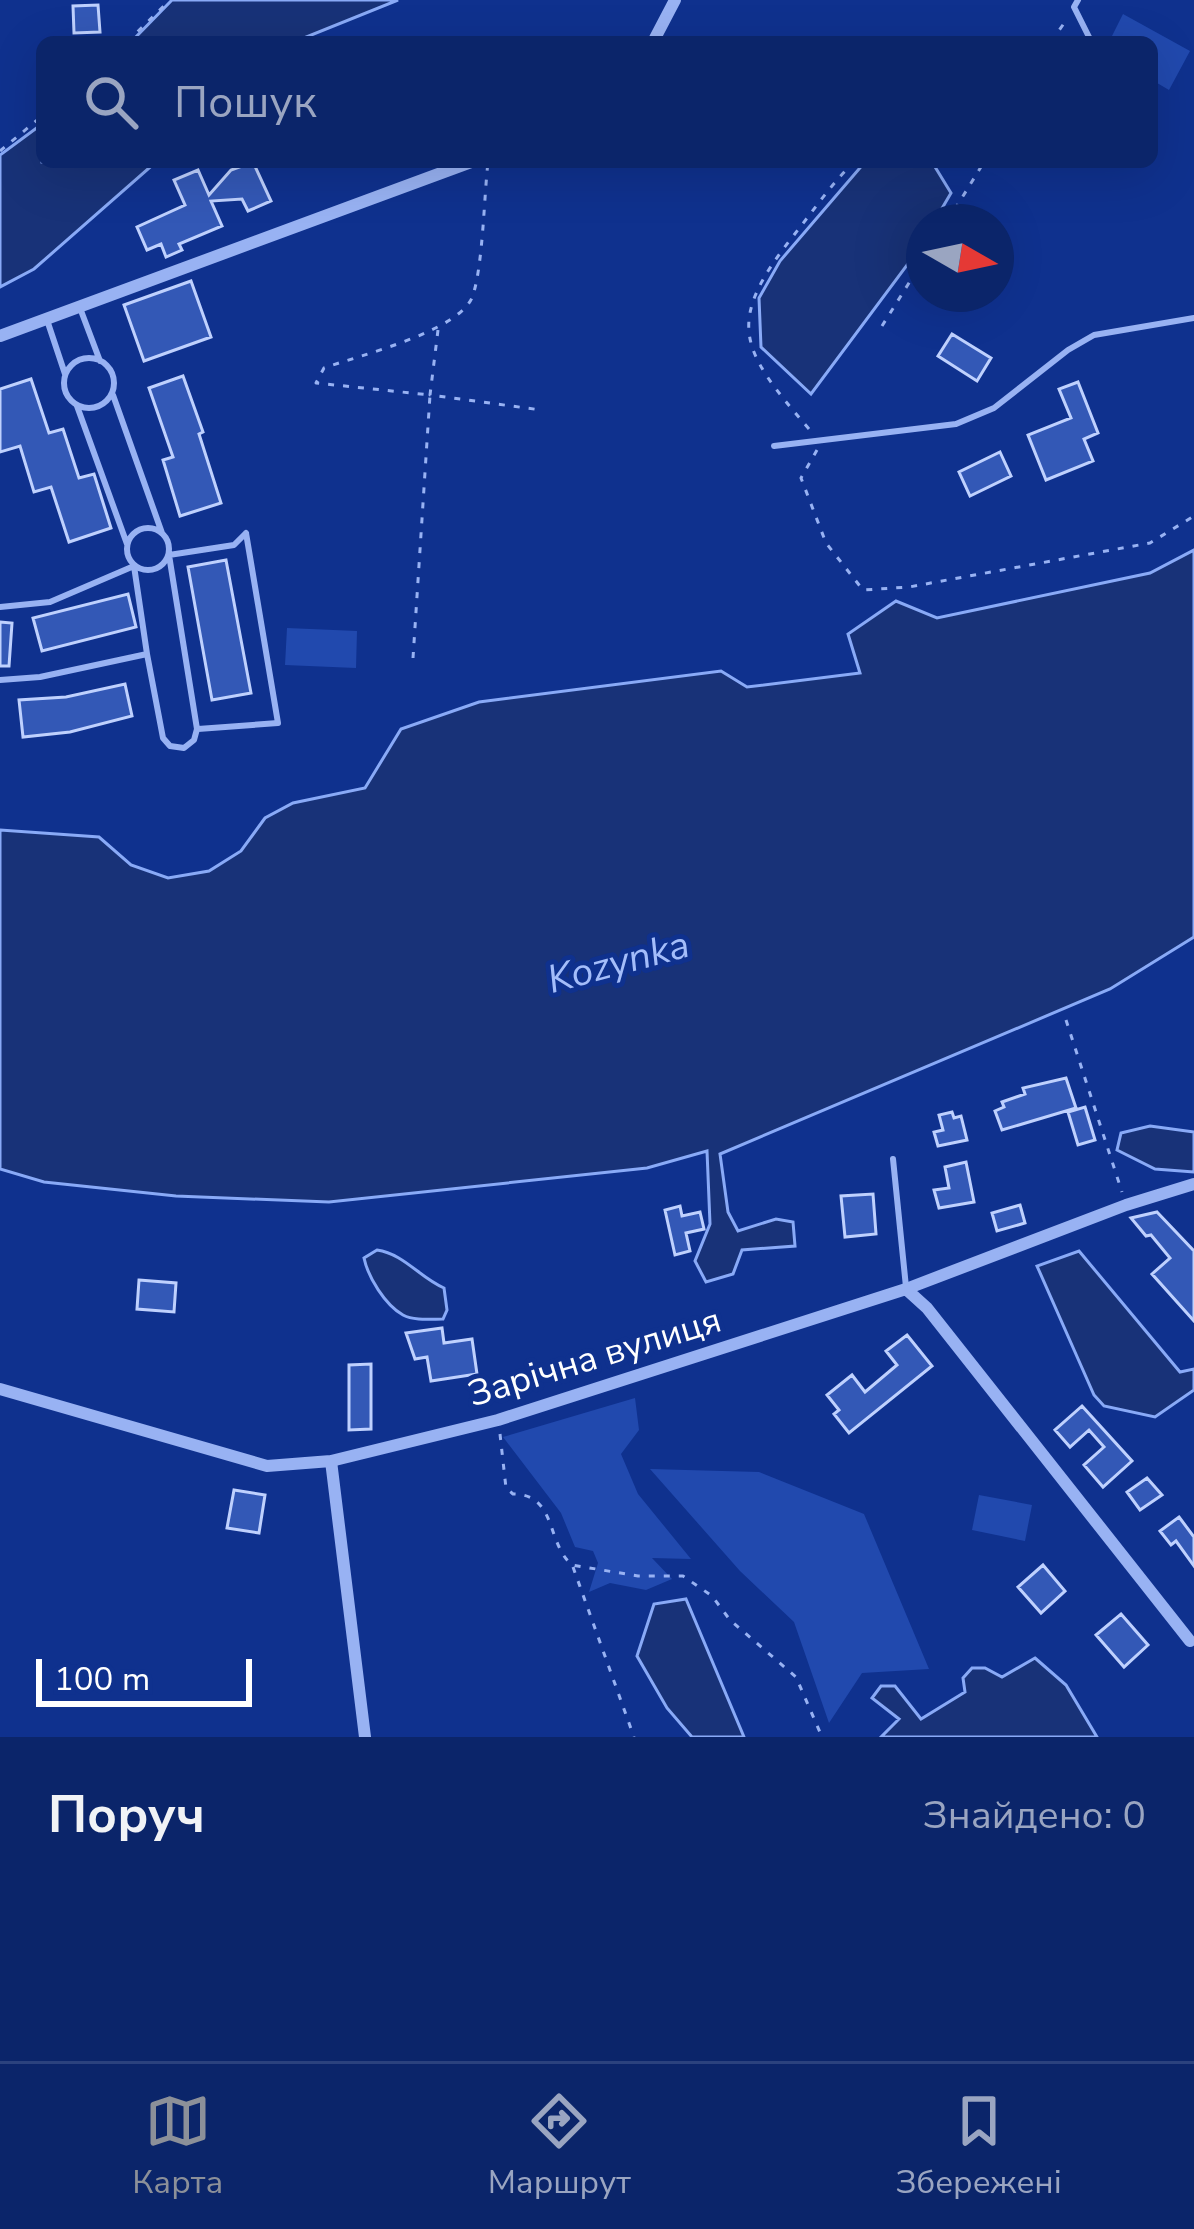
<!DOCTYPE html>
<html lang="uk">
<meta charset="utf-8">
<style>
body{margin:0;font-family:"Nunito Sans",sans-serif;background:#193172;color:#f1f3f6}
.compass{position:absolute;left:906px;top:204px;width:108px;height:108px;border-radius:50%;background:#0b256a;box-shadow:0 12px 48px #0002;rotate:99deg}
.scale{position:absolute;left:36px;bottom:30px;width:216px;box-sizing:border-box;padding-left:12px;border:6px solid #fff;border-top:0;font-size:33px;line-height:42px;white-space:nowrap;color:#fff;-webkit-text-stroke:9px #0f318e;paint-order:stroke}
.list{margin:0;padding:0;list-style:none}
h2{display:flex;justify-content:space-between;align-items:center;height:156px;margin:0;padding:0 48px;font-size:51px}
h2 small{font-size:39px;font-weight:400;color:#9aa5c1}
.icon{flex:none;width:66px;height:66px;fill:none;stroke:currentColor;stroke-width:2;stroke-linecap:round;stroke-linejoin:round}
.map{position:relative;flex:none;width:1194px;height:1737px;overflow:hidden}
.search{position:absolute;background:#0b256a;box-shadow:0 12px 48px #0002;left:36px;right:36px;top:36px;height:132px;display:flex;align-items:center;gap:30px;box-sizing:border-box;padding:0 42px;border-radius:18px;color:#9aa5c1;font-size:45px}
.sheet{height:324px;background:#0b256a}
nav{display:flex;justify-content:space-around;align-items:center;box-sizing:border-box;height:168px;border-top:3px solid #2b427e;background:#0b256a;font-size:33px;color:#9aa5c1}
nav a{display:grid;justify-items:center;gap:6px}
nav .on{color:#8c9099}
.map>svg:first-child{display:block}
</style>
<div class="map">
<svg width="1194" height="1737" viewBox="0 0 1194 1737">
<rect width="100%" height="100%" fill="#0f318e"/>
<!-- green -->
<path fill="#2149ae" d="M1123 14 1190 51 1169 90 1152 80V42H1109Z
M287 628 357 631 356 668 285 665Z
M635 1398 639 1430 621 1454 638 1494 691 1559 652 1558 672 1579 646 1590 610 1583 589 1592 598 1563 593 1551 575 1547 561 1513 503 1437Z
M650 1469 759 1472 864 1514 929 1669 862 1673 829 1723 794 1622 740 1571Z
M979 1495 1032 1505 1025 1541 972 1530Z"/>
<!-- water -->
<path fill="#183278" stroke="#89aaf7" stroke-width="3" d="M172 0H398L294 42H131Z
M42 124V162H156L34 269 0 287V155Z
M865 162H932L951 193 934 222H924V239L916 253 811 394 761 347 759 298 780 261Z
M1194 550V937L1110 989 720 1154 728 1212 738 1231 776 1219 793 1222 795 1246 742 1250 733 1274 706 1282 695 1261 710 1224 707 1151 647 1168 329 1202 176 1196 44 1182 0 1169V830L99 837 131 865 168 878 209 871 241 851 265 818 293 803 365 788 401 729 479 702 721 671 747 687 860 673 848 634 896 601 937 618 1150 573Z
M1150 1126 1194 1132V1172L1155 1169 1117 1150 1121 1133Z
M377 1250C404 1254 419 1277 444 1288L447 1310 443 1319C431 1319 414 1321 403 1315 385 1305 368 1277 364 1258Z
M1079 1251 1180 1372 1194 1369V1390L1155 1417 1104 1406 1094 1395 1037 1266Z
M686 1599 744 1737H692L667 1708 637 1656 654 1604Z
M1035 1658 1066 1685 1097 1737H881L899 1719 872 1698 881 1686H895L921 1719 965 1692 963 1678 972 1668H985L1002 1677Z"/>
<!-- building -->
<path fill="#3358b6" stroke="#bfd1fe" stroke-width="3" d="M98 5 100 32 74 33 73 6Z
M253 162 271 201 248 211 242 199 211 201 222 226 179 244 182 250 166 257 161 244 147 250 137 227 185 205 174 180 198 170 209 195 231 170Z
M191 281 211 337 144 361 124 305Z
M952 334 991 358 977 381 938 356Z
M183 376 203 432 199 434 221 503 180 516 163 460 173 457 149 388Z
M31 379 49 433 63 429 79 478 94 474 111 528 69 542 51 487 34 492 20 446 0 452V389Z
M1078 382 1098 433 1084 439 1093 461 1046 480 1028 435 1071 418 1059 389Z
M1000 452 1011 476 970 496 959 472Z
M226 560 251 693 212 700 188 567Z
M128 594 136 627 42 651 33 618Z
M0 622 12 623 9 666H0Z
M125 684 132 716 70 732 23 737 19 700 66 697Z
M1066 1078 1076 1108 1002 1130 995 1111 1004 1107 1002 1102 1025 1094 1023 1088Z
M1085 1107 1095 1140 1078 1145 1068 1112Z
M952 1112 954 1118 961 1116 967 1140 938 1146 934 1132 943 1130 939 1115Z
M966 1162 974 1202 939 1208 934 1190 949 1188 945 1167Z
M873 1194 876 1234 845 1237 841 1196Z
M1020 1205 1025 1223 997 1231 992 1213Z
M680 1206 682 1216 700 1212 704 1229 686 1233 690 1251 675 1255 665 1210Z
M1157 1212 1194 1251V1321L1152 1274 1170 1258 1151 1235 1146 1236 1131 1218Z
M139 1280 176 1283 174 1312 137 1309Z
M442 1328 444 1343 472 1339 477 1374 431 1381 427 1357 415 1359 406 1333Z
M907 1335 932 1366 849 1433 834 1414 839 1410 827 1395 852 1375 865 1392 897 1365 886 1351Z
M371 1364V1429L349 1430V1365Z
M1082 1406 1132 1461 1103 1487 1084 1465 1104 1447 1089 1430 1070 1447 1055 1430Z
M1147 1478 1162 1495 1140 1510 1127 1492Z
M234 1490 265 1495 259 1533 227 1528Z
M1179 1517 1194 1537V1566L1176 1541 1171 1545 1160 1531Z
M1043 1565 1065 1591 1041 1613 1018 1587Z
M1121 1614 1148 1645 1124 1667 1096 1635Z"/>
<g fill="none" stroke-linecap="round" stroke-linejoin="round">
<!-- path -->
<path stroke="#98b2f3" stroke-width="3" stroke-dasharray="6 9" stroke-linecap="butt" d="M127 42 170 0
M1051 42 1067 19
M0 151 42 116
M947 222 984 162
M882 326 924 259
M438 330 430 395 541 410
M809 429C740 349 724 323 794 235 813 211 832 183 854 162
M817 450 801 478 826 543 863 590 909 587 1150 543 1194 516
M413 658 430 395 316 383 324 368C360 355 462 331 473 295 483 264 484 197 488 162
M1066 1020 1122 1192
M500 1434 506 1488 513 1494C557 1494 546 1543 572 1565L638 1576H683L712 1596 730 1620 796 1677 822 1737
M573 1567 634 1737"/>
<!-- lane -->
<path stroke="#98b2f3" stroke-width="6" d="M1078 0 1074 7 1090 39
M80 308 100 361
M47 320 65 374
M64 383a25 25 0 1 1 50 0a25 25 0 1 1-50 0Z
M113 395 162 533
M77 406 127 544
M774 446 956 424 994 408 1068 350 1094 335 1194 318
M127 549a21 21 0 1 1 42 0a21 21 0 1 1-42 0Z
M0 607 50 602 134 566 147 654
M0 680 40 677 147 654 163 738 170 746 184 748 194 740 197 729 169 555 234 545 246 533
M198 729 278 723 246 533
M893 1159 906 1287"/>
<!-- street -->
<path stroke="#98b2f3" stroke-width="12" d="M653 42 675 0
M0 336 471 162
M906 1289 927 1308 1190 1641
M0 1389 267 1466 331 1461 498 1420 906 1289 1126 1205 1194 1184
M331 1461 365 1737"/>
</g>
<g text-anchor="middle" stroke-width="10" stroke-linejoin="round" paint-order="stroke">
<!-- street labels -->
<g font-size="36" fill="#fff" stroke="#0f318e">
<text transform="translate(594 1356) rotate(-17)" y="13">Зарічна вулиця</text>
</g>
<!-- water labels -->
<g font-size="39" font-style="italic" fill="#a4bdfa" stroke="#0f318e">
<text transform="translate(618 961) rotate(-15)" y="14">Kozynka</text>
</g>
</g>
</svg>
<svg class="compass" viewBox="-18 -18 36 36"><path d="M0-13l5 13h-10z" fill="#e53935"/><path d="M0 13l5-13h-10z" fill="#9aa5c1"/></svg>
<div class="scale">100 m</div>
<div class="search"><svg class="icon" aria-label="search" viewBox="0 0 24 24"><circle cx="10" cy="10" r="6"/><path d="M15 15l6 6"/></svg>Пошук</div>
</div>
<section class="sheet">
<h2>Поруч<small>Знайдено: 0</small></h2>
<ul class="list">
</ul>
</section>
<nav>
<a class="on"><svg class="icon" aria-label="map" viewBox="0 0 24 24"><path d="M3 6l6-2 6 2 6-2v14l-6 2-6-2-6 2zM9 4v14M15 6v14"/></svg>Карта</a>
<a><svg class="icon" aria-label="directions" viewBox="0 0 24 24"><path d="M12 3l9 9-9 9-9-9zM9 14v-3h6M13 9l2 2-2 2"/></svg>Маршрут</a>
<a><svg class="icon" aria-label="saved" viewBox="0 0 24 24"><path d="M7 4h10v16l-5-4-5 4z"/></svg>Збережені</a>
</nav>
